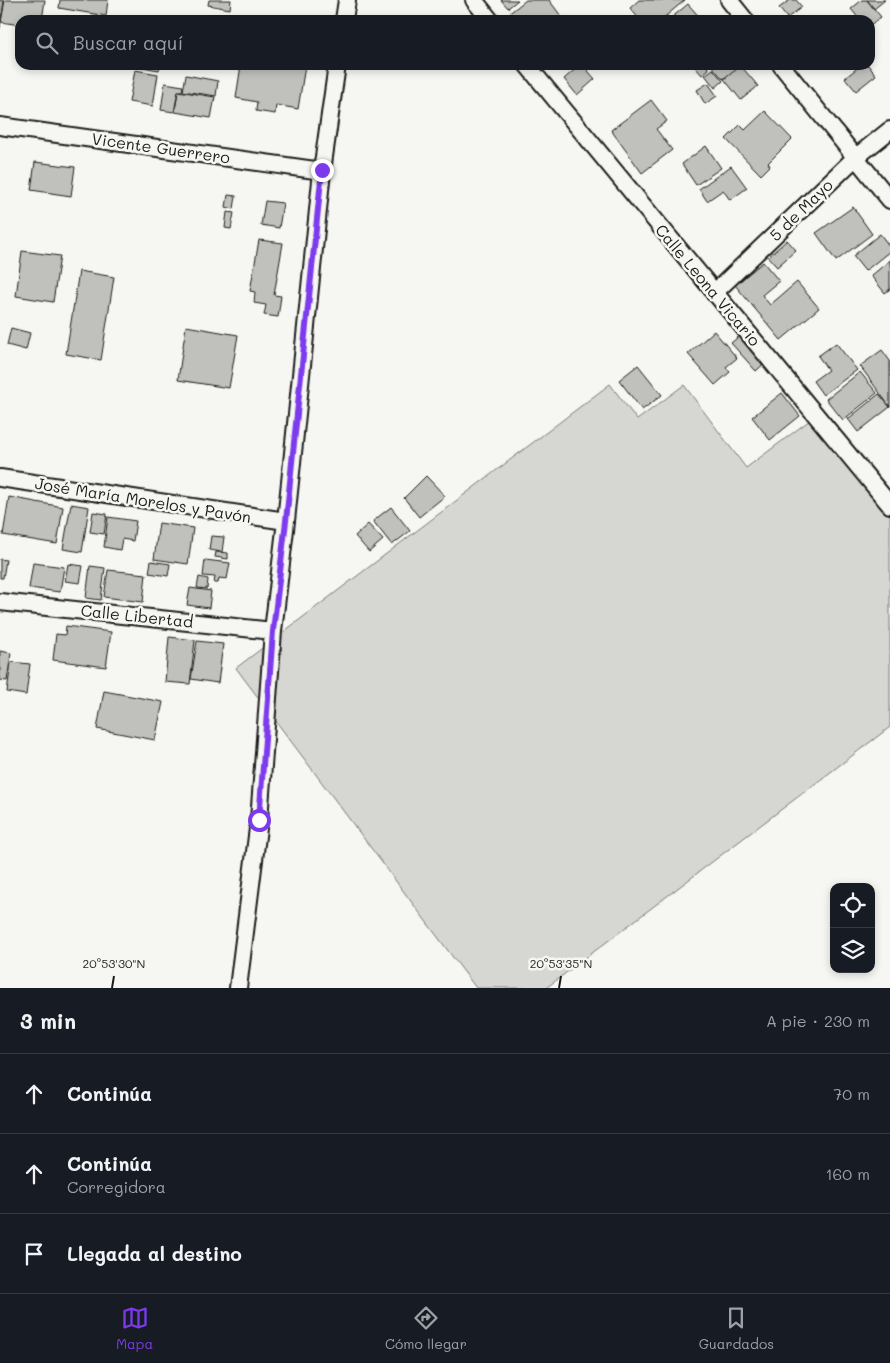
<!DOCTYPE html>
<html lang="es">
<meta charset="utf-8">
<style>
body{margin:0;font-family:Mali,sans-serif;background:#242831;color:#f1f3f6}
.controls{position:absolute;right:15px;bottom:15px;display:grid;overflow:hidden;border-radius:10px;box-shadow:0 2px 8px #0003}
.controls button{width:45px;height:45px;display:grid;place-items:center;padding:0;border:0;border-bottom:1px solid #363941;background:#171b24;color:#f1f3f6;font:25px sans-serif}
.stop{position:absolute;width:15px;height:15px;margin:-11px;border:4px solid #7c3aed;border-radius:50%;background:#fff}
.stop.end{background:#7c3aed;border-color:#fff;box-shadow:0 1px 5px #0008}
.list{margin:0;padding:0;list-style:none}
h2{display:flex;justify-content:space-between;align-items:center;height:65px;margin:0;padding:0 20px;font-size:21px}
h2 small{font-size:16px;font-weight:400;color:#9ea1a6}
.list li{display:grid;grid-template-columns:32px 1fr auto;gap:15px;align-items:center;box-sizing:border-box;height:80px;padding:0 20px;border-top:1px solid #363941}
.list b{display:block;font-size:19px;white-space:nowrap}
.list p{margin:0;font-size:16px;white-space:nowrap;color:#9ea1a6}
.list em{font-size:16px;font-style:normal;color:#9ea1a6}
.icon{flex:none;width:28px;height:28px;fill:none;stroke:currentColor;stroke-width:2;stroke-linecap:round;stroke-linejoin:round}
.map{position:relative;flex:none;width:890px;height:988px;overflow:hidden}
.search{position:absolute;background:#171b24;box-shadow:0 2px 8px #0003;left:15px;right:15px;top:15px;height:55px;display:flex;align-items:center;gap:12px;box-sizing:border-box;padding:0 18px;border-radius:15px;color:#9ea1a6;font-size:19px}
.sheet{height:305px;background:#171b24}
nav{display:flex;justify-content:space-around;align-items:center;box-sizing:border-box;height:70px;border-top:1px solid #363941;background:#171b24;font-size:14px;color:#9ea1a6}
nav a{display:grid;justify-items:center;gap:2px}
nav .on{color:#7c3aed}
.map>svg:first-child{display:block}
</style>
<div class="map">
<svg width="890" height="988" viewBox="0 0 890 988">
<rect width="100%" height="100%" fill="#f6f6f2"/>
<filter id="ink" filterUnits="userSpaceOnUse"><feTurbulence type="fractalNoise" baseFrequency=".02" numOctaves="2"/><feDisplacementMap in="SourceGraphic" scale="10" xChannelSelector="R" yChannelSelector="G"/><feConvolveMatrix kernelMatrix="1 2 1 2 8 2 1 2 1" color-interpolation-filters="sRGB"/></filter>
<g filter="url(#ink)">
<!-- green -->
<path fill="#d6d6d2" stroke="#797977" d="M610 384 637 420 684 385 746 468 818 414 890 509V727L546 988H476L236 668Z"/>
<!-- building -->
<path fill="#c0c0bd" stroke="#1c1c1c" d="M0 0H4L0 28Z
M5 0H45L42 20H20V25L1 22Z
M60 0H108L106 16 59 8Z
M209 0H231L230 9 208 5Z
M501 0H518L508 8Z
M526 0H549L561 16 555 20H511L507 15Z
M639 0H685L661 20H640L630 8Z
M790 0H796L802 7 787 18 779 8Z
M862 0H867L881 17 870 25V20H860L851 9Z
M867 0H885L874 9Z
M688 4 702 20H663L667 16 670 19Z
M130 65H160L159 70Z
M241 65 305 66 298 109 276 105 275 114 256 111 257 102 236 98Z
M580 65H583L595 79 577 95 564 79Z
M697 65H706L709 69 702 75 695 67Z
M711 65H739V66L723 79Z
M861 65H868L876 75 856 91 845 78Z
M741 66 758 86 741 100 724 79Z
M713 69 723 81 715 88 705 75Z
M135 70 158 74 153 106 129 102Z
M186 75 218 81 216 96 183 91Z
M165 83 183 86 182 91H178L174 112 161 110Z
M708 83 717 96 705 104 697 90Z
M178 91 215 97 211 118 175 112Z
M651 100 667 121 656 129 672 150 642 173 611 130Z
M765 111 792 139 768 163 770 166 761 175 726 139 740 125 745 130Z
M706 146 721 168 696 185 682 164Z
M35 162 75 167 71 196 31 190Z
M731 166 747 188 730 200 723 190 707 201 699 189Z
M228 195 236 196 234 209 226 207Z
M265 201 283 203 279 228 261 225Z
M853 207 872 234 836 261 816 233Z
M227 212 234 213 231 229 225 228Z
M880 234 890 247V251L865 271 853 256Z
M259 240 283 243 274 295 281 296 278 317 264 315 266 305 254 303 255 292 250 291Z
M787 240 796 250 777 267 768 257Z
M22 251 60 256 53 302 16 296Z
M890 260V289L885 293 871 276Z
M763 262 779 281 762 295 770 305 797 282 819 308 781 340 735 285Z
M79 271 114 277 101 360 66 354Z
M186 326 238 335 229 388 178 380Z
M11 328 30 333 26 350 7 345Z
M714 331 737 358 726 367 730 372 715 385 688 354Z
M742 334 766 362 756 371 731 343Z
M836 343 857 370 823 395 813 381 828 370 818 356Z
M882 350 890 361V407L860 366Z
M638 365 662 395 642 410 619 380Z
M860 372 877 393 843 420 826 399Z
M782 393 800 416 770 440 752 417Z
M879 394 890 407 858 432 848 419Z
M426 476 445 496 419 517 404 498Z
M9 497 63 507 57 544 3 535Z
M71 504 89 507 82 552 63 549Z
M391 507 410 531 392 545 373 521Z
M93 512 107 514 104 534 90 532Z
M108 517 136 521 133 541 122 539 120 550 104 547Z
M159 523 193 528 188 564 154 559Z
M368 524 383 540 369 552 355 536Z
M211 536 224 537 222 552 209 550Z
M216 552 228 553V559L215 557Z
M0 559 6 560 3 578H0Z
M205 560 230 563 227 579 219 578 218 583H214L215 577 203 576Z
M151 561 170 564 168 576 149 573Z
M33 563 64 567 60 592 29 588Z
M68 564 83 566 80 583 65 581Z
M90 566 105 568 101 600 86 598Z
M108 570 146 574 143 602 104 597Z
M199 577 208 579 207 589 197 588Z
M190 588 211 591 209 608 187 605Z
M66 626 111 632 106 667 53 660 56 634 65 635Z
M169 637 195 640 190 684 165 682Z
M197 641 223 644 218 683 191 679Z
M0 651 11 653 7 681 0 680Z
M11 662 30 664 26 695 7 692Z
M104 691 163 702 155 740 97 729Z"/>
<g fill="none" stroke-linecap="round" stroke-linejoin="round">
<!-- minor casing -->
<g stroke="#1c1c1c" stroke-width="20">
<path id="minor" d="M474 0 490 20
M729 0 745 20
M344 20 347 0
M527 65 890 505
M781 65 890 200
M0 126 322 171
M714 293 855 158 890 130
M0 478 286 521
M0 602 273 631
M238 988 259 820 273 631 286 521 322 171 337 65"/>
</g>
<!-- minor -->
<use href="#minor" stroke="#f6f6f2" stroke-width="16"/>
</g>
</g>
<g fill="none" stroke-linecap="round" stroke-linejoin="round" filter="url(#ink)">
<!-- route -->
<path stroke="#7c3aed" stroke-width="6" d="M259 820 273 631 286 521 322 170"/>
</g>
<!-- ticks -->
<path fill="none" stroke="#1c1c1c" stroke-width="2" d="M112 988 114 976M559 988 561 976"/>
<g text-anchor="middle" stroke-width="5" stroke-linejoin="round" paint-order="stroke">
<!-- street labels -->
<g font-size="16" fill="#1c1c1c" stroke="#f6f6f2">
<text transform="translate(161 148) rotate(8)" y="6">Vicente Guerrero</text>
<text transform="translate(801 210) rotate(-44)" y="6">5 de Mayo</text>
<text transform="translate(708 285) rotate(50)" y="6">Calle Leona Vicario</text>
<text transform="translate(143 500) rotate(9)" y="6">José María Morelos y Pavón</text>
<text transform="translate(137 616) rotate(6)" y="6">Calle Libertad</text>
</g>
</g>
<g font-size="12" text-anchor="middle" fill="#1c1c1c" stroke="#f6f6f2" stroke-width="5" stroke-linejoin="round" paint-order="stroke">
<text x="114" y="968">20°53'30"N</text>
<text x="561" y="968">20°53'35"N</text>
</g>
</svg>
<div class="controls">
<button><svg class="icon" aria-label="locate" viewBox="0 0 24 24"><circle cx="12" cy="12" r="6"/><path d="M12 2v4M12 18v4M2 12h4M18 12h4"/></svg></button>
<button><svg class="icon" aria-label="layers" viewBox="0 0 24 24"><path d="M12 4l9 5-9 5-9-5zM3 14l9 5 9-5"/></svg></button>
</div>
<div class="stop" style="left:259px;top:820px"></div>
<div class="stop end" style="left:322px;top:170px"></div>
<div class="search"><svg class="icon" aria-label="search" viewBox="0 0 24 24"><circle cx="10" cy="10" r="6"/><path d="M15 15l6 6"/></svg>Buscar aquí</div>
</div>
<section class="sheet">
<h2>3 min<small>A pie · 230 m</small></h2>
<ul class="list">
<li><svg class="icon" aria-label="ahead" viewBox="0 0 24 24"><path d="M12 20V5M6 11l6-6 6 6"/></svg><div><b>Continúa</b></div><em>70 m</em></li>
<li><svg class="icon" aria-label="ahead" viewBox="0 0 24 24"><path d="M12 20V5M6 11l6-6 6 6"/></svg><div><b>Continúa</b><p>Corregidora</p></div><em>160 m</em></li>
<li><svg class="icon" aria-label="arrive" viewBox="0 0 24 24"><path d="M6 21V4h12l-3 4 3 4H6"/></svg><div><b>Llegada al destino</b></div></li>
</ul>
</section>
<nav>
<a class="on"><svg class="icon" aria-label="map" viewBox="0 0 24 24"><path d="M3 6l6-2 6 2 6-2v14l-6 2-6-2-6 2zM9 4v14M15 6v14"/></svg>Mapa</a>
<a><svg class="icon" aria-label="directions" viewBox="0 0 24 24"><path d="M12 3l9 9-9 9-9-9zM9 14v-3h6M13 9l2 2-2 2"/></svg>Cómo llegar</a>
<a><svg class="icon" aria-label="saved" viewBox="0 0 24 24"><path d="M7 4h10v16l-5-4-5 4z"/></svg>Guardados</a>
</nav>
